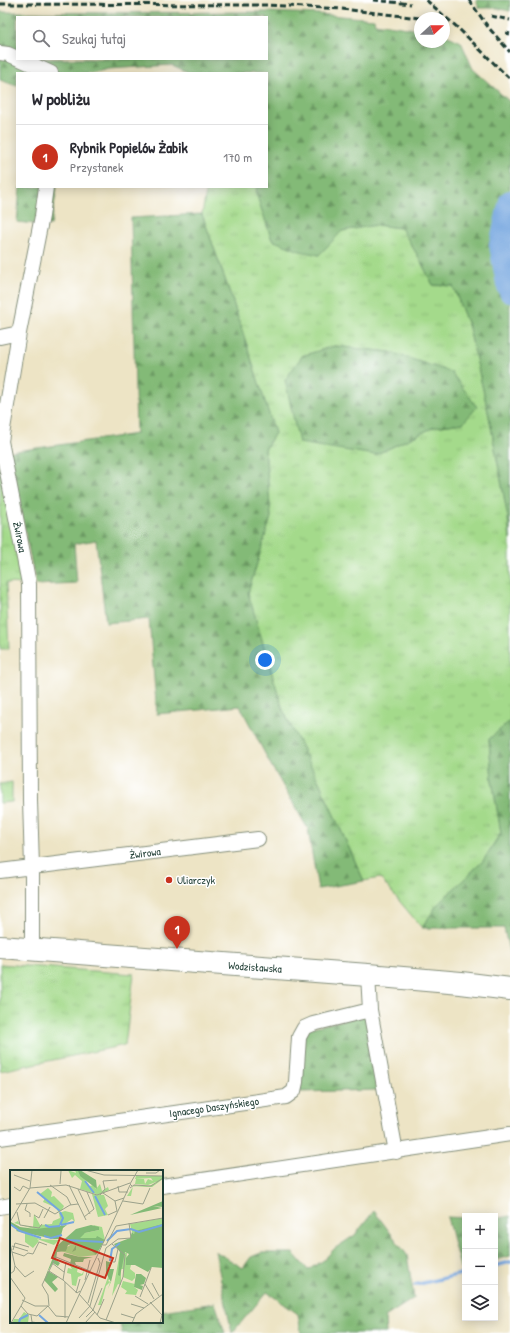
<!DOCTYPE html>
<html lang="pl">
<meta charset="utf-8">
<style>
body{margin:0;font-family:"Patrick Hand",sans-serif;background:#f2f2f3;color:#2b2b33}
.controls{position:absolute;right:12px;bottom:12px;display:grid;overflow:hidden;border-radius:0px;box-shadow:0 2px 10px #0003}
.controls button{width:36px;height:36px;display:grid;place-items:center;padding:0;border:0;border-bottom:1px solid #e1e1e2;background:#fff;color:#2b2b33;font:20px sans-serif}
.compass{position:absolute;left:414px;top:12px;width:36px;height:36px;border-radius:50%;background:#fff;box-shadow:0 2px 10px #0003;rotate:69deg}
.you{position:absolute;left:265px;top:660px;width:14px;height:14px;margin:-10px;border:3px solid #fff;border-radius:50%;background:#1a73e8;box-shadow:0 0 0 6px #1a73e833}
.badge{display:grid;place-items:center;width:26px;height:26px;border-radius:50%;background:#c8321e;color:#fff;font-size:13px;font-weight:700}
.pin{position:absolute;translate:-50% -33px;filter:drop-shadow(0 1px 2px #0008)}
.pin::after{content:'';position:absolute;top:21px;width:14px;height:12px;background:inherit;clip-path:polygon(0 0,100% 0,50% 100%)}
.list{margin:0;padding:0;list-style:none}
h2{display:flex;justify-content:space-between;align-items:center;height:52px;margin:0;padding:0 16px;font-size:17px}
h2 small{font-size:13px;font-weight:400;color:#7c7c81}
.list li{display:grid;grid-template-columns:26px 1fr auto;gap:12px;align-items:center;box-sizing:border-box;height:64px;padding:0 16px;border-top:1px solid #e1e1e2}
.list b{display:block;font-size:15px;white-space:nowrap}
.list p{margin:0;font-size:13px;white-space:nowrap;color:#7c7c81}
.list em{font-size:13px;font-style:normal;color:#7c7c81}
.icon{flex:none;width:22px;height:22px;fill:none;stroke:currentColor;stroke-width:2;stroke-linecap:round;stroke-linejoin:round}
.map{position:relative;flex:none;width:510px;height:1333px;overflow:hidden}
.search{position:absolute;background:#fff;box-shadow:0 2px 10px #0003;left:16px;top:16px;width:252px;height:44px;display:flex;align-items:center;gap:10px;box-sizing:border-box;padding:0 14px;border-radius:0px;color:#7c7c81;font-size:15px}
.panel{position:absolute;background:#fff;box-shadow:0 2px 10px #0003;left:16px;top:72px;width:252px;height:116px;border-radius:0px}
.map>svg:first-child{display:block}
</style>
<div class="map">
<svg width="510" height="1333" viewBox="0 0 510 1333">
<defs>
<pattern id="grass-tufts" width="24" height="20" patternUnits="userSpaceOnUse"><rect width="24" height="20" fill="#a4da8b"/><path d="M3 7l-1-3M5 7V3M7 7l1-3M15 17l-1-3M17 17v-4M19 17l1-3" fill="none" stroke="#8dbc79"/></pattern>
<pattern id="forest-firs" width="22" height="20" patternUnits="userSpaceOnUse"><rect width="22" height="20" fill="#83ba77"/><path d="M5 1l3.5 6h-7zM16 11l3.5 6h-7z" fill="#6b9862"/></pattern>
</defs>
<rect width="100%" height="100%" fill="#fff"/>
<filter id="ink" filterUnits="userSpaceOnUse"><feTurbulence type="fractalNoise" baseFrequency=".025" numOctaves="2"/><feDisplacementMap in="SourceGraphic" scale="8" xChannelSelector="R" yChannelSelector="G"/><feConvolveMatrix kernelMatrix="1 2 1 2 8 2 1 2 1" color-interpolation-filters="sRGB"/></filter>
<filter id="wash" filterUnits="userSpaceOnUse"><feTurbulence type="fractalNoise" baseFrequency=".012" numOctaves="4" result="noise"/><feDisplacementMap in="SourceGraphic" scale="16" xChannelSelector="R" yChannelSelector="G"/><feGaussianBlur stdDeviation="0.9" result="paint"/><feColorMatrix in="noise" values="0 0 0 0 0 0 0 0 0 0 0 0 0 0 0 0 0 1.4 0 .05"/><feComposite in="paint" operator="in"/></filter>
<g filter="url(#wash)">
<rect width="100%" height="100%" fill="#ede4c5"/>
<!-- grass -->
<path fill="url(#grass-tufts)" stroke="#628c60" fill-rule="evenodd" d="M207 187H257L256 193 272 240 318 255 342 231 376 225 401 228 418 256 433 285 453 286 469 328 489 416 508 518 510 539V721L489 740 492 780 501 832 483 861 437 905 422 928 380 878 364 881 320 784 283 710 248 593 271 517 265 449 275 433 232 299 202 214ZM334 346 390 352 463 423 434 427 375 455 302 356Z
M0 467 24 584 6 583 9 649H0Z
M12 782V802L0 803V784Z
M0 964 134 974 125 1045 0 1071Z"/>
<!-- forest -->
<path fill="url(#forest-firs)" stroke="#517c56" fill-rule="evenodd" d="M476 0H510V11L496 8H479Z
M0 12 101 13 267 12 319 14 374 19 375 23 420 30V42H444V34L461 42 473 69 510 102V539L508 518 489 416 469 328 453 286 433 285 418 256 401 228 376 225 342 231 319 255 300 251 272 240 256 193 257 187H267V73H190L172 65 108 69 92 73H17V86L0 80ZM17 17H267V59H17Z
M20 187H57L51 225 34 224 17 222Z
M202 214 232 299 275 433 265 449 271 517 248 593 283 710 320 784 364 881 318 889 308 829 272 767 240 706 157 714 149 619 106 623 96 540 74 544 77 583 36 585 9 452 136 434 131 218Z
M334 346 390 352 451 372 477 407 463 423 434 427 375 455 299 443 285 380 302 356Z
M510 721V956L504 928H422L437 905 483 861 501 833 492 780 489 739Z
M366 1015 379 1090 300 1092 304 1036 309 1028Z
M374 1211 407 1255 414 1298 385 1317 386 1333H301L298 1314 267 1292 232 1333 215 1251 243 1268 251 1257 261 1253H293L308 1270 324 1260 334 1249 355 1235Z
M510 1216V1256L495 1260V1219Z
M447 1217 465 1218V1266L460 1267Z
M215 1303 225 1333H122L120 1322H162V1311Z"/>
<g fill="none" stroke-linecap="round" stroke-linejoin="round">
<!-- stream -->
<path stroke="#74a6df" stroke-width="3.5" d="M495 1266 510 1262
M415 1285 465 1273"/>
<!-- river -->
<path stroke="#74a6df" stroke-width="22" d="M510 201 500 245 507 284 510 292"/>
</g>
</g>
<g filter="url(#ink)">
<g fill="none" stroke-linecap="round" stroke-linejoin="round">
<!-- street casing -->
<g stroke="#86907c" stroke-width="16">
<path id="street" d="M0 53 8 54 17 58
M20 59 51 73
M0 337 19 333
M0 871 258 839
M32 950V867L30 800 29 584 1 441 19 333 42 216 46 187
M368 975 370 1010 396 1152
M0 1138 286 1097 294 1091 296 1082 299 1037 304 1028 313 1024 370 1010
M162 1186 510 1134
M0 1207 11 1205"/>
</g>
<!-- primary casing -->
<g stroke="#86907c" stroke-width="24">
<path id="primary" d="M0 947 368 975 461 983 510 989"/>
</g>
<!-- street -->
<use href="#street" stroke="#fff" stroke-width="14"/>
<!-- primary -->
<use href="#primary" stroke="#fff" stroke-width="22"/>
<!-- rail -->
<path stroke="#1f3d34" stroke-width="3" stroke-dasharray="6 3" stroke-linecap="butt" d="M373 0 411 4
M426 0 458 28 510 79
M469 0 488 27 510 52
M0 4 267 5 342 9 420 18
M491 16 510 20
M506 33 510 34"/>
</g>
</g>
<!-- markers -->
<circle fill="#c8321e" stroke="#fff" stroke-width="1.5" cx="169" cy="880" r="4"/>
<g text-anchor="middle" stroke-width="3" stroke-linejoin="round" paint-order="stroke">
<!-- street labels -->
<g font-size="11" fill="#1f3d34" stroke="#fff">
<text transform="translate(20 537) rotate(79)" y="4">Żwirowa</text>
<text transform="translate(145 853) rotate(-7)" y="4">Żwirowa</text>
<text transform="translate(255 967) rotate(4)" y="4">Wodzisławska</text>
<text transform="translate(214 1107) rotate(-8)" y="4">Ignacego Daszyńskiego</text>
</g>
<!-- poi labels -->
<g font-size="11" fill="#1f3d34" stroke="#fff" text-anchor="start">
<text x="177" y="884">Uliarczyk</text>
</g>
</g>
<!-- overview -->
<g transform="translate(10 1170)">
<rect width="153" height="153" fill="#ede4c5"/>
<path d="M58 0 66 3 65 0H68L70 6H73L79 16 84 15 86 19 90 14 92 21 98 17 99 20 89 25 70 19 72 11 65 5 62 8ZM126 6H153V9L142 17H137L123 16 121 26H117L124 15 139 16 143 15 147 12H146L143 15 139 16H137L125 15 139 16 143 14 146 12 138 15 125 14 126 9H134L135 14 138 9 143 11 141 8 125 9ZM38 18 42 22 41 27 44 26 54 36 52 40 48 42 47 38 33 32 35 28 30 24ZM82 24 94 25 98 36 95 39 98 45 88 47ZM55 41 63 43 65 52 62 49 53 55 33 59H24L4 53 8 51 10 55 23 57 24 44 30 55 42 54 43 51 50 48 49 43ZM153 48 152 55 126 61 124 64 122 62 120 54ZM83 55 92 57 95 70 70 68 69 66 75 63 89 60ZM15 63 30 69 49 70 44 75 27 69 29 71 23 78 15 72ZM62 74 78 78 86 85 70 87 51 81ZM110 82 117 83 116 95H121L120 99 125 103V108L122 111 113 107 114 99H111V115L108 114 102 126ZM59 94 68 97 67 102 72 104 74 100 73 105 68 107 66 116 62 115 61 104 57 103 58 98 62 99ZM98 107 101 108 98 111 101 112 98 119 100 112 96 116 91 135H88ZM113 111 125 114 124 117 128 120 126 125 115 124 117 121 111 117ZM14 142 19 145 18 153H2L4 149H9Z" fill="#a4da8b"/>
<path d="M70 0 86 10 87 19 70 6 68 1ZM153 31V37L143 36 152 38 120 45ZM1 52 10 57 26 59 57 55 53 58 50 69H44L6 61 8 59 0 54ZM153 54V98L142 97 138 102 125 95H116V88L119 84 115 82 110 106 108 105 110 82 104 74 120 68 122 62 124 64 125 61ZM81 55 89 57V60L75 63 70 68H86L87 66 95 70 86 85 78 78 66 75V80L62 82 66 75 62 74 58 75 56 81 47 82 46 90 50 93 48 96 43 93 38 101 48 107 42 112 48 119 45 122 34 110 48 75 66 59ZM54 83 70 87H83L74 89 73 92H65L66 95 60 94 61 89 53 86ZM96 91 102 93 98 97 99 99H104L101 112 96 103ZM126 104H131L136 108 134 114 130 115 133 116 132 120 124 117Z" fill="#83ba77"/>
<path fill="none" stroke="#74a6df" stroke-width="2" d="M75 11 84 23M27 22 50 41M85 26 95 45M50 42 53 48 50 55M0 54 10 61 31 68M35 55 39 57 50 56M51 55 64 52M34 66 41 68 52 65M57 70 93 72M97 71 107 61 121 59 129 62 153 55M100 91 102 79 110 73M29 145 38 153M9 153 10 149 18 145"/>
<path fill="none" stroke="#9ba18b" stroke-width="1" d="M75 0 94 5 153 6M136 3H146L150 0M4 5 20 11M50 14 51 1M40 15 57 27 61 35M59 15 76 50M108 16 109 22H118M122 16 120 14 128 0M4 17 10 21 13 16 19 19M20 18 56 15 87 25 120 13M120 18 124 15 141 16 153 8M68 19 80 44M93 23 105 31 114 28M90 25 95 19 93 11 107 10M113 31 133 34 140 18M6 34 25 33 45 44 60 35 68 34M17 34 15 40 20 43V47M7 42 10 55 29 58 32 54M24 45 29 48 33 39M98 45 107 41 105 31M74 47 84 39 77 22M34 48 40 37M0 52 20 18 22 0M0 73 5 96 4 101 0 104M102 74 108 79 105 92H103M93 75H96L106 56 153 48M2 76 18 81M3 80 5 73 19 77M2 82 14 86 18 83 23 84 29 72 37 75M56 92 53 110 67 123 70 121M42 93 54 102M5 96 15 107 24 101M141 98 135 114 144 129M39 101 53 110M0 107 15 128M75 110 80 90M55 112V148M142 113 149 126M66 123 70 109M69 124 90 148 106 153M125 126 138 134M130 127 135 114M15 128 11 136 18 144 27 146 38 136M12 130 25 136H38L46 146 59 147M140 132 152 145 150 153M78 133 90 93 88 88M121 134 134 138M39 136 38 125 32 115 46 87 80 101M80 136 96 78 108 69 121 68 119 53M111 144 124 148M21 145 22 152 29 153M87 145 94 129M76 147 83 140 92 118M69 148 80 136M96 150 113 107 115 85 108 79M1 153 11 136M56 153 120 15M75 153 85 142M122 153 126 144 153 124"/>
<path fill="#c8321e" fill-opacity="0.15" stroke="#c8321e" stroke-width="2" d="M50 68 103 88 95 108 42 88Z"/>
<rect width="153" height="153" fill="none" stroke="#1f3d34" stroke-width="2"/>
</g>
</svg>
<div class="controls">
<button>+</button>
<button>−</button>
<button><svg class="icon" aria-label="layers" viewBox="0 0 24 24"><path d="M12 4l9 5-9 5-9-5zM3 14l9 5 9-5"/></svg></button>
</div>
<svg class="compass" viewBox="-18 -18 36 36"><path d="M0-13l5 13h-10z" fill="#e53935"/><path d="M0 13l5-13h-10z" fill="#7c7c81"/></svg>
<div class="you"></div>
<div class="pin badge" style="left:177px;top:949px">1</div>
<div class="search"><svg class="icon" aria-label="search" viewBox="0 0 24 24"><circle cx="10" cy="10" r="6"/><path d="M15 15l6 6"/></svg>Szukaj tutaj</div>
<section class="panel">
<h2>W pobliżu<small></small></h2>
<ul class="list">
<li><span class="badge">1</span><div><b>Rybnik Popielów Żabik</b><p>Przystanek</p></div><em>170 m</em></li>
</ul>
</section>
</div>
